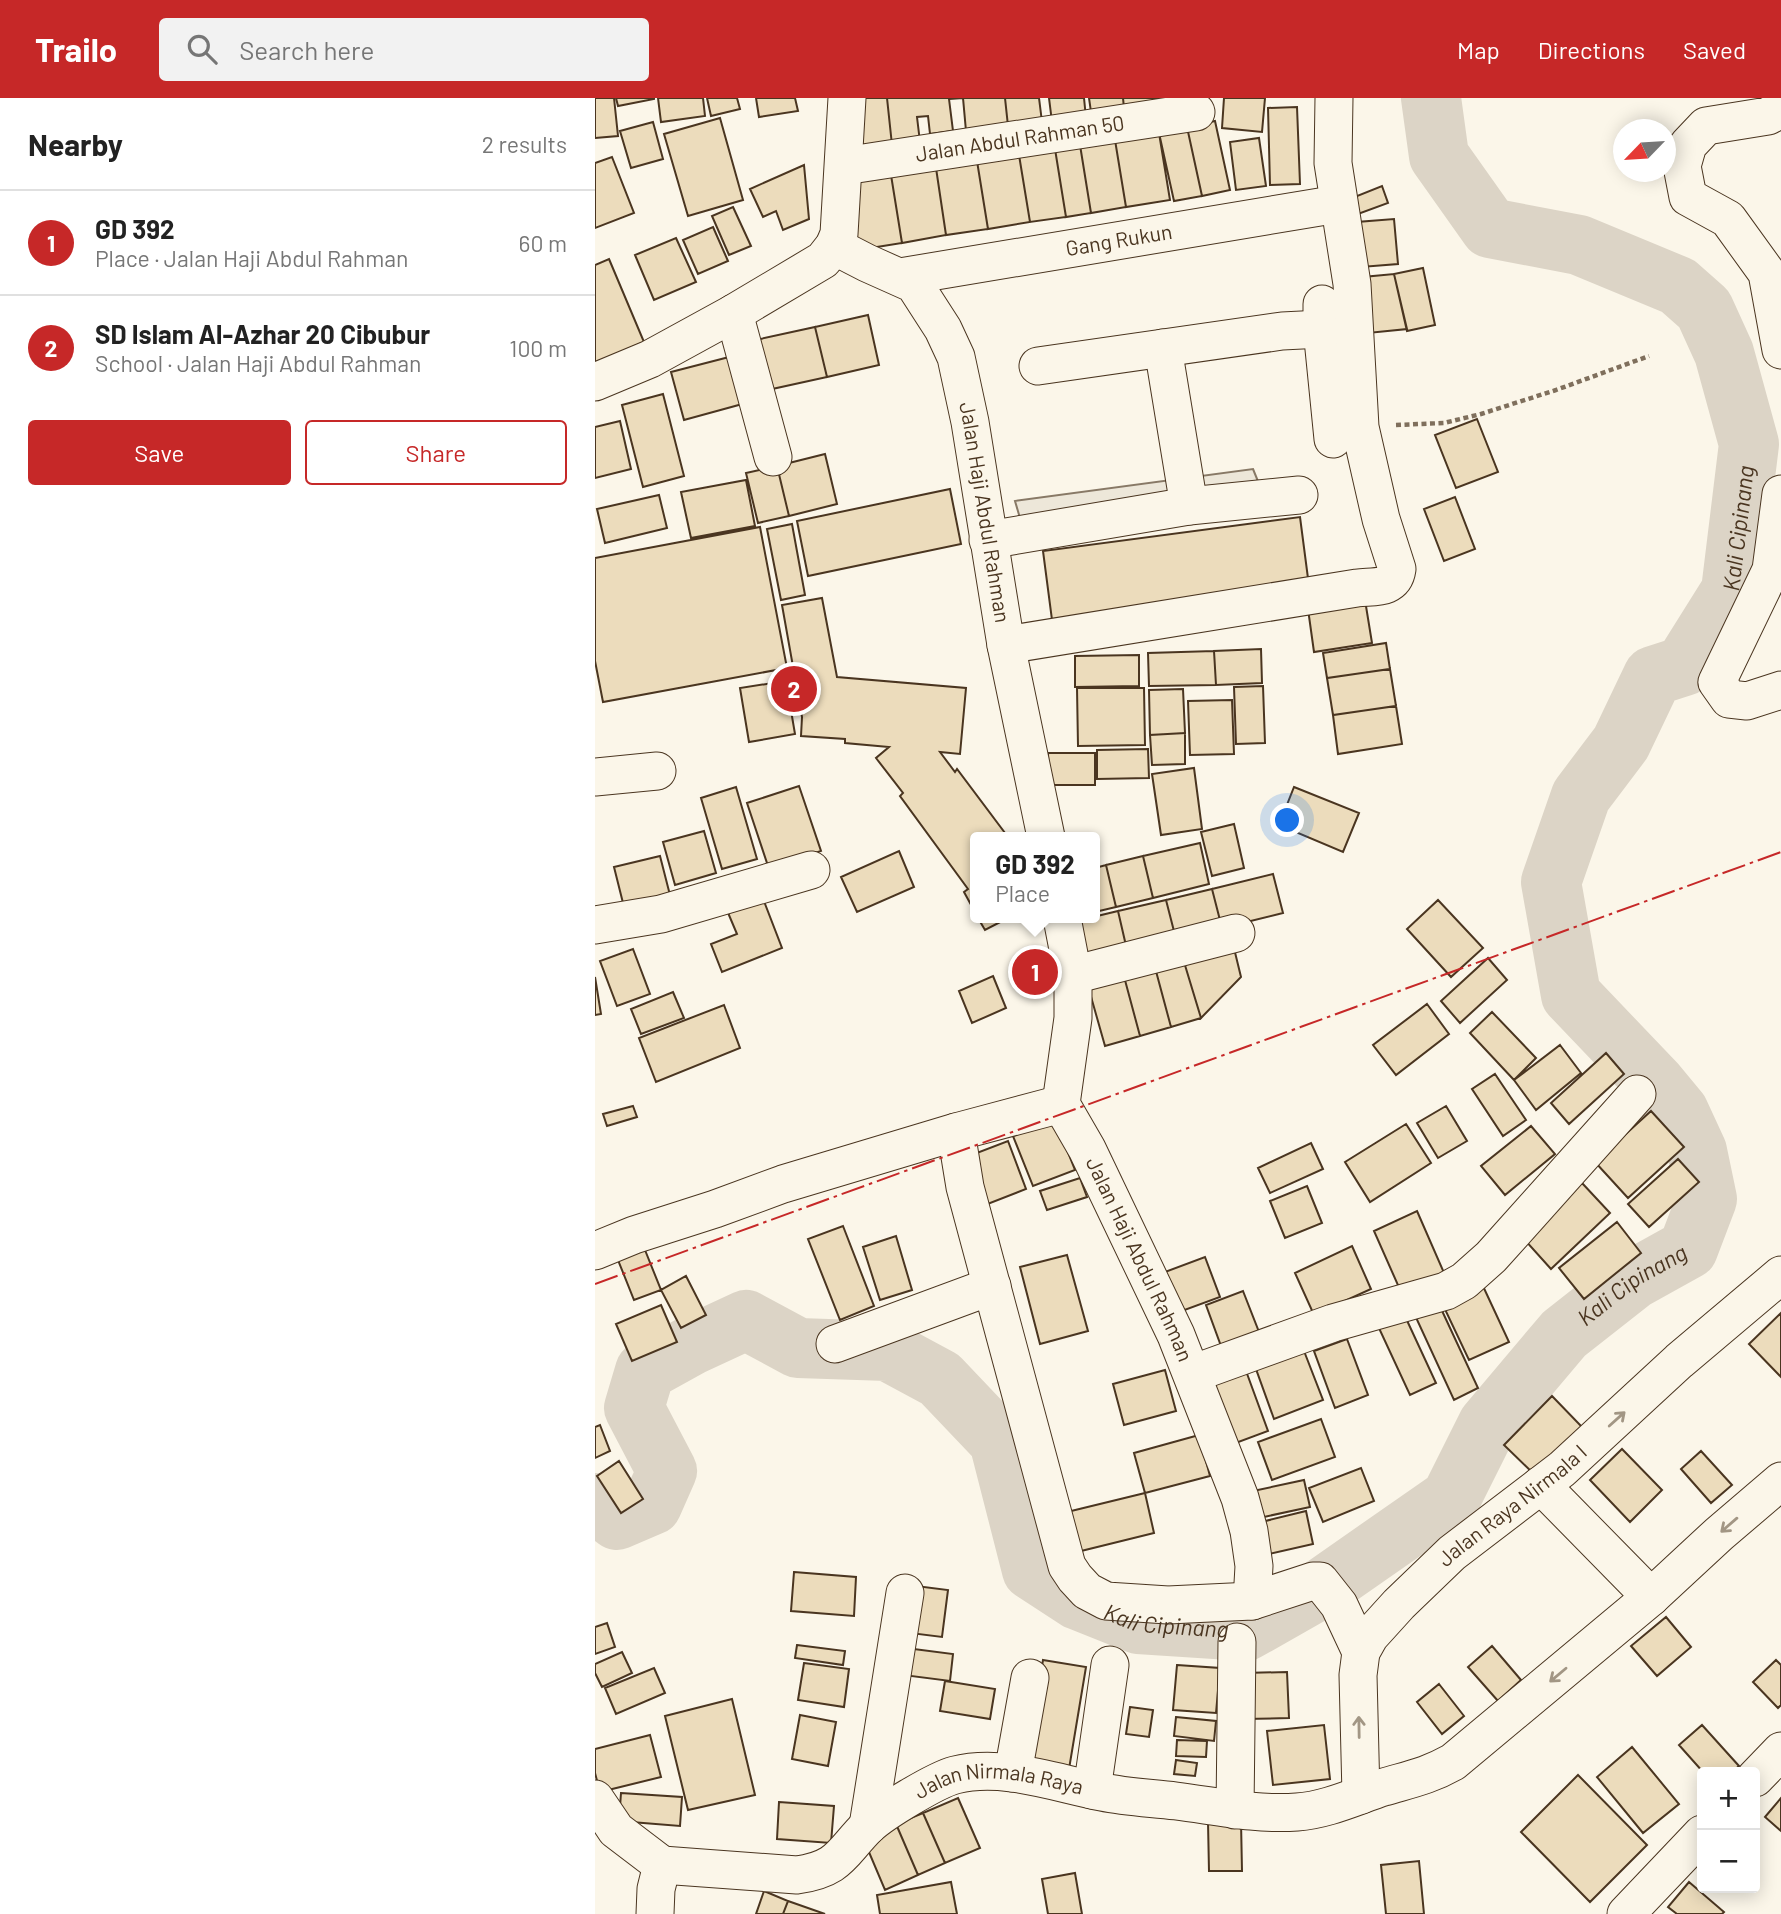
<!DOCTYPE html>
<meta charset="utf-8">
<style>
body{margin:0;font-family:Barlow,sans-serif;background:#f2f2f2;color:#222}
.controls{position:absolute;right:21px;bottom:21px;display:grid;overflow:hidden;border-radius:7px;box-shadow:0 4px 18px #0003}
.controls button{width:63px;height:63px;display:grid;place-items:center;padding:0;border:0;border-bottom:2px solid #e0e0e0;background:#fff;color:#222;font:35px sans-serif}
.compass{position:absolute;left:1018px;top:21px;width:63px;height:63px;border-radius:50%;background:#fff;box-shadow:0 4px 18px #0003;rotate:245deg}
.you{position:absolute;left:693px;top:723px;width:24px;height:24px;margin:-18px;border:5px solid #fff;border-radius:50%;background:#1a73e8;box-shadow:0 0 0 10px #1a73e833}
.badge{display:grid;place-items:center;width:46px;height:46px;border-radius:50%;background:#c62828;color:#fff;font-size:23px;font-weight:700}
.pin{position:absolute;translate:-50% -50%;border:4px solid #fff;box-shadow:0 2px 7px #0006}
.popup{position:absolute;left:375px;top:734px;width:130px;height:91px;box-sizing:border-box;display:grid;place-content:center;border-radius:7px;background:#fff;filter:drop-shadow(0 2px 5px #0005);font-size:23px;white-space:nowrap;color:#767676}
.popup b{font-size:26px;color:#222}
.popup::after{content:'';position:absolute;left:50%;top:100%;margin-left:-14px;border:14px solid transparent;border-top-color:#fff}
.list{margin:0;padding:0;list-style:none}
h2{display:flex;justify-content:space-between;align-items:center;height:91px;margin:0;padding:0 28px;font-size:30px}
h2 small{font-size:23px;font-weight:400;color:#767676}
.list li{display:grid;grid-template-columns:46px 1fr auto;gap:21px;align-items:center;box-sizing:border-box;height:105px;padding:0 28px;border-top:2px solid #e0e0e0}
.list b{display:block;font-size:26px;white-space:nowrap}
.list p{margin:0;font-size:23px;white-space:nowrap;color:#767676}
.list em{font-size:23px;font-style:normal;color:#767676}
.actions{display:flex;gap:14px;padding:21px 28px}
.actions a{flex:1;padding:16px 0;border:2px solid #c62828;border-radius:7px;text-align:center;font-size:24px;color:#c62828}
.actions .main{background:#c62828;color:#fff}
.icon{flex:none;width:38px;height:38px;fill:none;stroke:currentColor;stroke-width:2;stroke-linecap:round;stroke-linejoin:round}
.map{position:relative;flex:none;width:1186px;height:1816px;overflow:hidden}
header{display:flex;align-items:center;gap:42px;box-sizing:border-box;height:98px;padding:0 35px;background:#c62828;color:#fff}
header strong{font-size:33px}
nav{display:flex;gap:38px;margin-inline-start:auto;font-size:24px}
.search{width:490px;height:63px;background:#f2f2f2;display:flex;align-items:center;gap:18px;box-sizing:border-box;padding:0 24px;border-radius:7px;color:#767676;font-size:26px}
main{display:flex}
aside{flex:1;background:#fff}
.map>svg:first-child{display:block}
</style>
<header>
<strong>Trailo</strong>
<div class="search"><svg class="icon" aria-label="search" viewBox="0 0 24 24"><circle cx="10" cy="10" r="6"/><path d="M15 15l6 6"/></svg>Search here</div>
<nav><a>Map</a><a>Directions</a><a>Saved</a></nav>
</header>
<main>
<aside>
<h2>Nearby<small>2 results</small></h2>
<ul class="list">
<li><span class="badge">1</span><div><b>GD 392</b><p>Place · Jalan Haji Abdul Rahman</p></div><em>60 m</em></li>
<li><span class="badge">2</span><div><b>SD Islam Al-Azhar 20 Cibubur</b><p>School · Jalan Haji Abdul Rahman</p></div><em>100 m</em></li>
</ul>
<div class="actions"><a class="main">Save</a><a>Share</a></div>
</aside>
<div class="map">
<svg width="1186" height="1816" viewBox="0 0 1186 1816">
<rect width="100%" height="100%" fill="#fbf6e9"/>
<!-- parking -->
<path fill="#ede7d9" stroke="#887966" stroke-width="2" d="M658 371 675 413 434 451 420 403Z"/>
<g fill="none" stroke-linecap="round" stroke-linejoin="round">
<!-- river -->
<path stroke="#dcd4c6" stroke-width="60" id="s1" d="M0 1405 22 1422 57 1407 72 1373 39 1310 50 1273 97 1247 151 1222 203 1250 293 1253 345 1281 404 1343 437 1472 483 1502 543 1526 651 1533 727 1490 856 1400 893 1326 969 1236 1039 1181 1093 1151 1112 1101 1102 1053 1084 1014 1060 985 976 897 956 784 986 698 1026 645 1058 578 1089 568 1136 493 1154 346 1129 255 1109 211 1083 188 984 147 895 130 844 58 836 0"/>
</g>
<!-- building -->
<path fill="#ecdcbc" stroke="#4a3520" stroke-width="2" d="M0 0H19L23 38 0 40Z
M21 0H59V1L23 8Z
M63 0H108L110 18 66 24Z
M112 0H142L145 11 116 18Z
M161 0H200L203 13 164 19Z
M257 0H292L297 47 263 51Z
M292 0H410L413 28 371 33 368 0 354 1 358 33 335 36 333 18 322 19 325 44 297 47Z
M410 0H444L447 24 413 28Z
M454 0H489L491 20 457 24Z
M494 0H528L529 10 496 14Z
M528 0H581L529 10Z
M629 0H670L667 34 627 30Z
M702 9 705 86 675 87 673 10Z
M125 20 148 102 93 118 69 36Z
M620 23 635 92 607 98 592 29Z
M58 24 68 61 36 70 25 33Z
M592 29 607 98 579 103 564 35Z
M564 35 575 102 531 109 520 42Z
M664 40 671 88 641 92 635 44Z
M520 42 531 109 496 115 485 47Z
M485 47 496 115 471 119 460 51Z
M460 51 471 119 435 124 424 57Z
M424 57 435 124 393 131 382 63Z
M17 59 39 115 0 130V65Z
M382 63 393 131 351 137 341 70Z
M209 67 214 121 188 132 181 113 168 119 155 91Z
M341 70 351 137 307 145 296 77Z
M296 77 307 145 263 152 252 84Z
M787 88 793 105 763 116 757 100Z
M138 109 156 148 134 157 117 118Z
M799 121 803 166 766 169 762 124Z
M118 129 133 163 103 176 88 142Z
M81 140 101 184 59 202 40 157Z
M14 161 49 244 0 265V167Z
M828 170 840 227 812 233 799 176Z
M799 176 812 231 773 235 768 179Z
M273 217 284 267 232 279 220 229Z
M220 229 232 279 168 293 156 243Z
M138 258 151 305 89 322 76 274Z
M68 296 89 378 48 389 27 307Z
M882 321 903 374 861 390 840 337Z
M25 323 36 371 0 380V329Z
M230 356 242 406 194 418 182 368Z
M182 368 194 418 163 425 151 375Z
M151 382 160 428 96 440 86 394Z
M355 391 366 446 213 478 202 423Z
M64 397 72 430 10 445 2 411Z
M860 399 880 451 849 463 829 411Z
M705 419 714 488 457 522 448 453Z
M197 426 210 497 186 502 172 431Z
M165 429 192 570 8 604 0 563V460Z
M227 500 242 579 371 590 365 656 345 654 360 674 362 671 413 739H380V814L369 794 373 791 305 698 308 695 281 660 294 649 250 645V641L206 638 207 619 187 507Z
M770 502 777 545 719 554 713 511Z
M791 545 795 571 732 580 728 555Z
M666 551 667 585 621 587 619 553Z
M619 553 621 587 554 588 553 555Z
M544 557V588L480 589V558Z
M795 571 801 608 738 617 732 580Z
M191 583 200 636 154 644 145 590Z
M668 588 670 645 641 646 639 589Z
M482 590H549L550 647 483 648Z
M588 591 590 635 555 637 554 592Z
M637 602 639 656 595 657 593 603Z
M801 608 807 646 743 656 738 617Z
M590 635V666L557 667 555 637Z
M553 651 554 680 502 681V652Z
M453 655H500V687H454Z
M599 670 607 731 566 737 557 676Z
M204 688 226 753 174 771 152 705Z
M141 689 162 761 127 771 106 700Z
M699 689 764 715 748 754 684 727Z
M639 726 649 770 617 778 606 734Z
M109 733 121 775 80 787 68 744Z
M605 745 614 786 558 800 548 758Z
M304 753 319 789 262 814 246 779Z
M65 758 76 801 30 813 19 769Z
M548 758 558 800 521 809 511 767Z
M511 767 521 809 500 814V770Z
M678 776 688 815 627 830 617 791Z
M617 791 627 830 581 841 571 802Z
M167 798 187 850 127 874 116 846 142 836 131 810Z
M571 802 581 841 532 852 523 813Z
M843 802 888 850 856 879 812 831Z
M523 813 532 852 482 864 473 825Z
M383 820H413L390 832Z
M637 842 646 879 606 920 586 854Z
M38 851 55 896 22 908 5 863Z
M586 854 606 920 576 929 558 862Z
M893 860 912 882 865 925 846 903Z
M558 862 576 929 545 938 527 871Z
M444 864 450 877 435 883 430 871Z
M527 871 545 938 510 948 491 881Z
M398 878 411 910 377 925 364 893Z
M0 879 6 916 0 917Z
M78 894 89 920 46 936 36 911Z
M832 906 854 936 801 977 778 947Z
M129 907 145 950 61 984 44 940Z
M897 914 941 960 919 982 875 935Z
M965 947 986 975 941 1012 919 982Z
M1011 955 1029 976 974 1026 956 1005Z
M900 976 931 1022 908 1038 877 991Z
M38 1008 42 1019 12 1028 8 1016Z
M851 1008 872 1043 843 1060 822 1025Z
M1056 1013 1089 1049 1033 1100 1000 1064Z
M460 1022 480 1072 438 1088 418 1038Z
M811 1026 836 1065 775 1104 750 1064Z
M936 1028 960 1056 910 1097 886 1068Z
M413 1043 431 1091 385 1109 366 1061Z
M716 1045 728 1071 675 1095 663 1070Z
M1083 1061 1104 1084 1054 1129 1033 1106Z
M485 1080 492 1099 452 1112 445 1093Z
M987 1085 1015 1115 956 1171 928 1140Z
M712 1088 727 1125 690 1140 675 1103Z
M822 1113 853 1184 810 1203 779 1133Z
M1022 1124 1046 1155 989 1201 964 1170Z
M248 1128 279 1208 245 1222 213 1141Z
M301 1138 317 1192 285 1202 268 1149Z
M48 1147 66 1192 39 1202 21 1157Z
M757 1148 776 1191 719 1217 700 1175Z
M472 1157 493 1233 445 1246 425 1169Z
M610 1159 625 1199 576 1217 562 1177Z
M91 1178 111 1217 86 1230 66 1192Z
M887 1186 914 1244 874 1262 847 1205Z
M648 1193 664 1234 626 1248 611 1207Z
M842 1202 883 1290 859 1302 818 1213Z
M66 1207 82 1244 37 1263 21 1226Z
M1186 1215V1279L1154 1246Z
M809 1216 841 1285 815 1297 783 1228Z
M752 1241 773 1297 740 1310 719 1253Z
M709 1253 728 1302 679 1321 661 1271Z
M647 1262 673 1333 630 1349 604 1278Z
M570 1272 581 1313 529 1327 518 1286Z
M957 1298 987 1329 940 1377 909 1347Z
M726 1321 740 1359 677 1382 663 1344Z
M5 1327 15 1353 0 1360V1329Z
M604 1337 615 1378 550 1395 539 1355Z
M1027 1351 1067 1392 1035 1424 995 1382Z
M1106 1353 1137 1387 1116 1405 1086 1371Z
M24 1363 48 1401 26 1415 2 1378Z
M766 1370 779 1403 728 1424 714 1390Z
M709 1382 715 1409 664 1420 658 1393Z
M550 1395 559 1435 482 1454 472 1414Z
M711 1413 718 1446 661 1459 654 1427Z
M199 1474 261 1479 259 1518 196 1513Z
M313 1487 353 1492 347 1539 307 1534Z
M1071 1519 1096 1549 1062 1578 1036 1548Z
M12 1525 20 1549 0 1556V1529Z
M202 1547 250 1553 248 1567 200 1560Z
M897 1548 926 1582 903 1603 873 1569Z
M311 1550 358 1556 355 1583 308 1577Z
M27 1554 37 1575 7 1589 0 1575V1566Z
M448 1562 491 1569 474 1671 431 1663Z
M1181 1562 1186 1567V1607L1183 1610 1158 1584Z
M209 1565 254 1571 249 1609 203 1602Z
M582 1567 625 1570 621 1615 578 1612Z
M59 1570 70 1595 21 1616 10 1590Z
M692 1574 694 1620 649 1621 648 1575Z
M350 1583 400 1591 395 1621 345 1613Z
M844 1586 869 1618 847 1636 822 1604Z
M137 1601 160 1697 93 1712 70 1618Z
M535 1609 558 1612 554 1639 531 1636Z
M205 1617 241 1624 233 1668 197 1661Z
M581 1619 621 1623 619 1643 579 1638Z
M729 1627 735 1681 678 1687 672 1633Z
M1107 1627 1144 1668 1137 1674H1108L1084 1647Z
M55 1637 66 1679 5 1694 0 1675V1651Z
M582 1642 612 1643 611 1659 581 1658Z
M1037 1649 1084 1706 1048 1735 1002 1679Z
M581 1662 602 1665 600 1678 579 1676Z
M983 1677 1052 1747 995 1804 926 1734Z
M26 1695 87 1699 85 1728 24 1723Z
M363 1700 385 1750 350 1765 328 1715Z
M1186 1700V1733L1170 1719Z
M184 1704 239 1708 236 1745 182 1741Z
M328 1715 350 1765 323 1777 301 1726Z
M646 1723 647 1773H614L613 1724Z
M301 1726 323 1777 290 1792 268 1740Z
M824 1763 829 1816H791L786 1767Z
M480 1775 487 1816H453L447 1781Z
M356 1784 362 1816H285L282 1797Z
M1094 1784 1129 1814 1127 1816H1082L1073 1809Z
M169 1793 193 1803 188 1816H161Z
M193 1803 230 1816H188Z"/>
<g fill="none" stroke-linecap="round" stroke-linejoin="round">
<!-- minor casing -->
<g stroke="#4a3520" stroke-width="39">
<g id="minor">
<path d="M1186 11 1173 18 1111 28 1093 47 1087 68 1093 99 1133 121 1172 175 1186 252"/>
<path id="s2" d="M249 68 601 14"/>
<path id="s3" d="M239 148 272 165 319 186 348 231 361 259 375 324 411 547 451 739"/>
<path id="s4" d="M305 179 743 106"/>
<path d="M727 206V231L738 341"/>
<path d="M139 215 178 359"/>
<path d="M568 250 594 408"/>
<path d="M443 268 687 233 727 231"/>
<path d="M0 284 55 261 139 215 228 162 239 148 244 136 252 0"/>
<path d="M1186 396 1176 472 1122 584 1134 601 1152 603 1186 592"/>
<path d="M393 442 594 408 704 397"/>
<path d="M411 547 762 490C779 488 799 492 802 471L786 421 765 329 757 186 738 65 739 0"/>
<path d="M0 679 62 673"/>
<path id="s5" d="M467 820 478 877V920L466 1006 492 1051 581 1237 645 1400 654 1433 659 1468 657 1503"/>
<path d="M0 827 66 816 216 772"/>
<path d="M478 877 641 835"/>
<path d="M361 1034 370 1089 472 1468 480 1480 492 1493 511 1503 573 1507 657 1503 718 1483H725L744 1507 766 1554"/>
<path d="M0 1153 39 1137 120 1111 188 1086 361 1034 466 1006"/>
<path d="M240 1246 397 1188"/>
<path d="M597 1276 738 1225 851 1193 869 1183 896 1159 1042 996"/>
<path d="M946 1387 1056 1499"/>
<path d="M418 1675 435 1580"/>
<path d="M1160 1680 1186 1653"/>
<path d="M497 1692 515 1567"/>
<path id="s6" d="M766 1697 763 1577 766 1554 775 1538 804 1506 857 1455 967 1371 1084 1263 1186 1177"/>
<path d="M0 1701 21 1732 67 1767"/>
<path d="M640 1712 642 1544"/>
<path d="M273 1728 310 1495"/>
<path id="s7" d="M67 1767 202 1777C245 1771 246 1755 273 1728 288 1714 341 1682 360 1677 408 1665 460 1685 507 1694 531 1699 556 1700 581 1703 621 1708 661 1717 702 1714 732 1712 761 1698 789 1689 816 1681 833 1678 858 1664L1056 1499 1124 1436 1186 1383"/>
<path d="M60 1816 61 1791 67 1767"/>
<path d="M1031 1816 1107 1736"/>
</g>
</g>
<!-- path -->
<path stroke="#7f6f5c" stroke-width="4.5" stroke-dasharray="5 3.5" stroke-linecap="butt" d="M801 327 849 325 886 316 961 292 1054 258"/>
<!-- minor -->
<use href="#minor" stroke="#fbf6e9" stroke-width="37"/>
<!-- power -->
<path stroke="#c62828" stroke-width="2" stroke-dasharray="24 5 3.5 5" stroke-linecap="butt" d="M0 1186 1186 754"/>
</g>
<!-- one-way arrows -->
<defs><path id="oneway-shaft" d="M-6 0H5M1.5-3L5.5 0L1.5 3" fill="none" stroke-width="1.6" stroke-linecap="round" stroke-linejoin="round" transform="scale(1.75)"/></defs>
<g stroke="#a29684">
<use href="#oneway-shaft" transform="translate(1022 1321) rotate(-42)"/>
<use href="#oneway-shaft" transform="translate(1134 1427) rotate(139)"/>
<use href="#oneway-shaft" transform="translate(963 1577) rotate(140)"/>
<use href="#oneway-shaft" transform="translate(764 1629) rotate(-91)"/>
</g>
<g text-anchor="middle" stroke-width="5" stroke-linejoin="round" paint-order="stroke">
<!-- street labels -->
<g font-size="21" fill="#4a3520" stroke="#fbf6e9">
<text dy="7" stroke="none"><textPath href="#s2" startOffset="178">Jalan Abdul Rahman 50</textPath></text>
<text dy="7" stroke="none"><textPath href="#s4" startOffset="222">Gang Rukun</textPath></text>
<text dy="7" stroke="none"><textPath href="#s3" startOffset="331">Jalan Haji Abdul Rahman</textPath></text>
<text dy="7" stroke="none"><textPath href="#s5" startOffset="362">Jalan Haji Abdul Rahman</textPath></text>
<text dy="7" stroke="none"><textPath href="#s6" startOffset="355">Jalan Raya Nirmala I</textPath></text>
<text dy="7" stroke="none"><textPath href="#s7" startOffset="369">Jalan Nirmala Raya</textPath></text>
</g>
<!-- water labels -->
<g font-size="23" font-style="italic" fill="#4a3520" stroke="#fbf6e9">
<text dy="8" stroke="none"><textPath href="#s1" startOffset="2412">Kali Cipinang</textPath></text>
<text dy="8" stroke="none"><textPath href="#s1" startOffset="1510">Kali Cipinang</textPath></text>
<text dy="8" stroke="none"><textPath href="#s1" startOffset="900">Kali Cipinang</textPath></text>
</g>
</g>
</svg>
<div class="controls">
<button>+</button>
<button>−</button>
</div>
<svg class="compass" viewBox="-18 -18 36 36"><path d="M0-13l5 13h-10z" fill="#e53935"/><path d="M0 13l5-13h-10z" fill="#767676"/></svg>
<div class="you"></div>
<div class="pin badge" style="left:440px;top:874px">1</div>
<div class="popup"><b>GD 392</b>Place</div>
<div class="pin badge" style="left:199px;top:591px">2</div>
</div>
</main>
